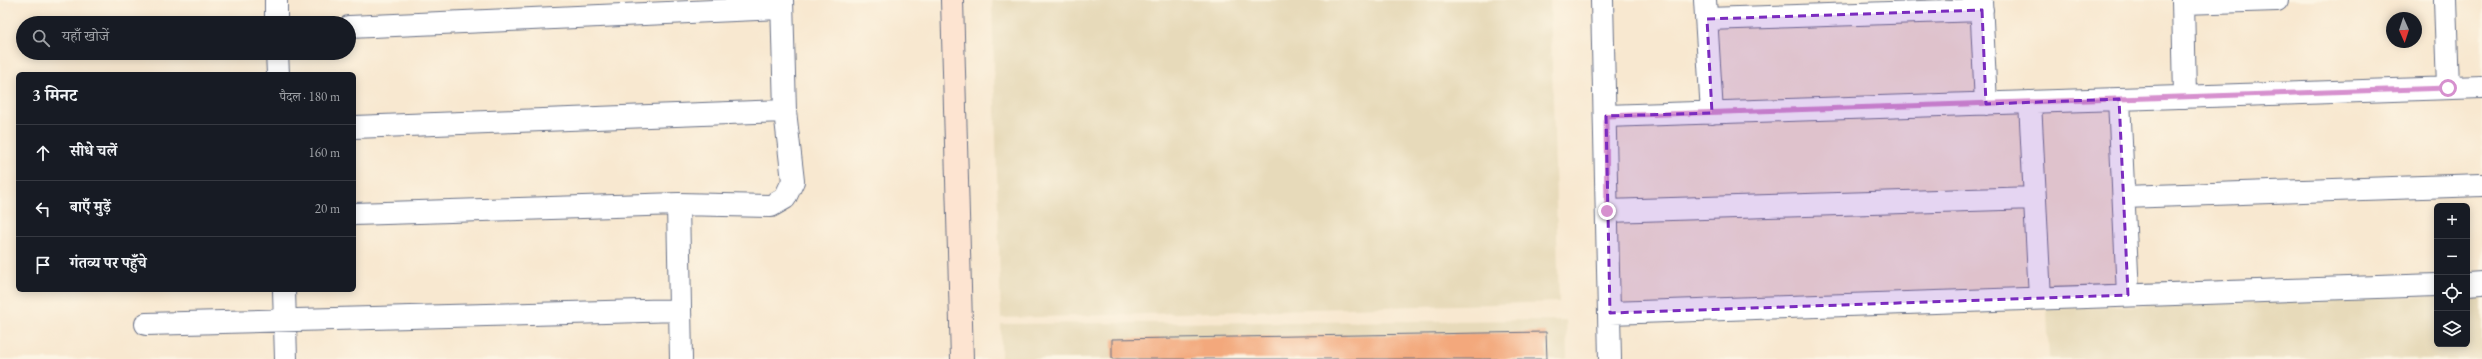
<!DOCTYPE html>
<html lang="hi">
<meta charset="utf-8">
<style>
body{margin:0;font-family:"EB Garamond","Noto Serif Devanagari",serif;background:#20242c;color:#f1f3f6}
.controls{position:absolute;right:12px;bottom:12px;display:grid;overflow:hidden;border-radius:6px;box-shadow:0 2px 10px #0003}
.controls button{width:36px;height:36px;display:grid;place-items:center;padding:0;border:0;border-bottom:1px solid #363941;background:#171b24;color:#f1f3f6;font:20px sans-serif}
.compass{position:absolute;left:2386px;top:12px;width:36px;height:36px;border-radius:50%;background:#171b24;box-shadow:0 2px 10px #0003;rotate:177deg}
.stop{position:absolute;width:12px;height:12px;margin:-9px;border:3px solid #d690ce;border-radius:50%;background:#fff}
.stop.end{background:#d690ce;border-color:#fff;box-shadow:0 1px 4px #0008}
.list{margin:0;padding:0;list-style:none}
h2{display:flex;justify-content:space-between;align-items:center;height:52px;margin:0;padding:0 16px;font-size:17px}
h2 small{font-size:13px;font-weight:400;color:#9ea1a6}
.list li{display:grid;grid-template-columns:26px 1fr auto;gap:12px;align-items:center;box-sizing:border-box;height:56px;padding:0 16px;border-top:1px solid #363941}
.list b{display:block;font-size:15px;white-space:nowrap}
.list em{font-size:13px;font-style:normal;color:#9ea1a6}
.icon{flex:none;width:22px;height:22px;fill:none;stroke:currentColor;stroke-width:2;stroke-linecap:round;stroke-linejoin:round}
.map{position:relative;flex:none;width:2482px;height:359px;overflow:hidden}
.search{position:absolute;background:#171b24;box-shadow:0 2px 10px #0003;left:16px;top:16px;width:340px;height:44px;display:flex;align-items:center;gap:10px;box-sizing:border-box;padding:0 14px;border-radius:22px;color:#9ea1a6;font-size:15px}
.panel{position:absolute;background:#171b24;box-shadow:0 2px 10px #0003;left:16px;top:72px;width:340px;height:220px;border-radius:6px}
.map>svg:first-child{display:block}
</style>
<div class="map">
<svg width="2482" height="359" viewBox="0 0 2482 359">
<rect width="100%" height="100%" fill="#fcf5e5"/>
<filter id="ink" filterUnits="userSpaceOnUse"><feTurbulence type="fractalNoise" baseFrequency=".025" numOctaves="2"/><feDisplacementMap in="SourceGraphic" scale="8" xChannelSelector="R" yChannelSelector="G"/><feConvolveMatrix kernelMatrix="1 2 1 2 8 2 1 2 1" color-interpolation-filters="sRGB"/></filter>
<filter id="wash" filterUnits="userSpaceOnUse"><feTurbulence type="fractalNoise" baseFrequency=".012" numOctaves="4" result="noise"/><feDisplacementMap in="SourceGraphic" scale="16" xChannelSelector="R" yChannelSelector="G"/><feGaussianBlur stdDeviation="0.9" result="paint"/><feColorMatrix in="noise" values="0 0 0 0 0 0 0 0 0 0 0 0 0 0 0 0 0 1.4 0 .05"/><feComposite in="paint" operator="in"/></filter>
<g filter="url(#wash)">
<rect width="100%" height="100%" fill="#f8e8d0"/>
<!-- built -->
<path fill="#e7daba" d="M992 0H1550L1559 302 1001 318Z
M2467 295H2482V359H2049L2047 309 2437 296V344H2467Z
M1566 320 1567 359H1001V324Z"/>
<g id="blocks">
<!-- building -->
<path fill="#f3a87b" d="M1546 332 1547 359H1112V339Z"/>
</g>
</g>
<g filter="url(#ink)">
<use href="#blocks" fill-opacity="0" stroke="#687086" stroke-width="1"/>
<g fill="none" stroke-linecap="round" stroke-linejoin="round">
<!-- street casing -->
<g stroke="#687086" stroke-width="24">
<path id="street" d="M276 0V23
M1602 0 1610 359
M1705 0 1712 113
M1981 0 1986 104
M2183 0 2185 97
M2445 0 2448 88
M2183 3 2277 0
M1707 19 1982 10
M349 27 782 8
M277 53 278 74
M2119 99 2128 295
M2030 102 2040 298
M1606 116 2482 87
M354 127 785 111
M2124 197 2482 185
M678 204 681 359
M1607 211 2035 198
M354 214 678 204 771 206 785 198 793 181 785 111 782 0
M2467 284 2482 283
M284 290 286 359
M1610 313 2437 285
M146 324 680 310"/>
</g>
<!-- secondary casing -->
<g stroke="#687086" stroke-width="24">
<path id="secondary" d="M952 0 962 359"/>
</g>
<!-- street -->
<use href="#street" stroke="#fff" stroke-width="22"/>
<!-- secondary -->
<use href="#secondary" stroke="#fde4d1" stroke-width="22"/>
</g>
</g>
<g fill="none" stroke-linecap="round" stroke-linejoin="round" filter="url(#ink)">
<!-- route -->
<path stroke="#d690ce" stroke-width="5" d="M1607 211 1606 116 2448 88"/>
</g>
<!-- marked area -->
<path fill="#7b2cbf" fill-opacity="0.2" stroke="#7b2cbf" stroke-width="3" stroke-dasharray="8 5" stroke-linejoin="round" d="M1982 10 1986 104 2119 99 2128 295 1610 313 1606 116 1712 113 1707 19Z"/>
</svg>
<div class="controls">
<button>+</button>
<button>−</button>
<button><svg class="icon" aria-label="locate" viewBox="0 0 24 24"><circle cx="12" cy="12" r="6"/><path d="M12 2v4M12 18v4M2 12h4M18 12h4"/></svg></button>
<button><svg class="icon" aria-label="layers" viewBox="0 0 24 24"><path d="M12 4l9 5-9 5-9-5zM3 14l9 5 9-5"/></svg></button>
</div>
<svg class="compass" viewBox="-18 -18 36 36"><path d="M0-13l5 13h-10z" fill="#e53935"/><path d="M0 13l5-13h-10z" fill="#9ea1a6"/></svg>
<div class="stop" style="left:2448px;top:88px"></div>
<div class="stop end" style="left:1607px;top:211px"></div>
<div class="search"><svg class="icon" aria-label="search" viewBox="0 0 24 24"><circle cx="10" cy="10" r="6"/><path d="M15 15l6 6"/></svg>यहाँ खोजें</div>
<section class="panel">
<h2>3 मिनट<small>पैदल · 180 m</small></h2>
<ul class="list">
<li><svg class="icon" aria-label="ahead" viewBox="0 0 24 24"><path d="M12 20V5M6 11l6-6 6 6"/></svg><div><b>सीधे चलें</b></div><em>160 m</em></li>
<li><svg class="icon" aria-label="left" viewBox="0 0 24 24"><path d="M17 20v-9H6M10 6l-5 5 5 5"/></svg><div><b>बाएँ मुड़ें</b></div><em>20 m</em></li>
<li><svg class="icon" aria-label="arrive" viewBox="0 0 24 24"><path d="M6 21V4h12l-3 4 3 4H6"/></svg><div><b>गंतव्य पर पहुँचे</b></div></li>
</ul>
</section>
</div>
